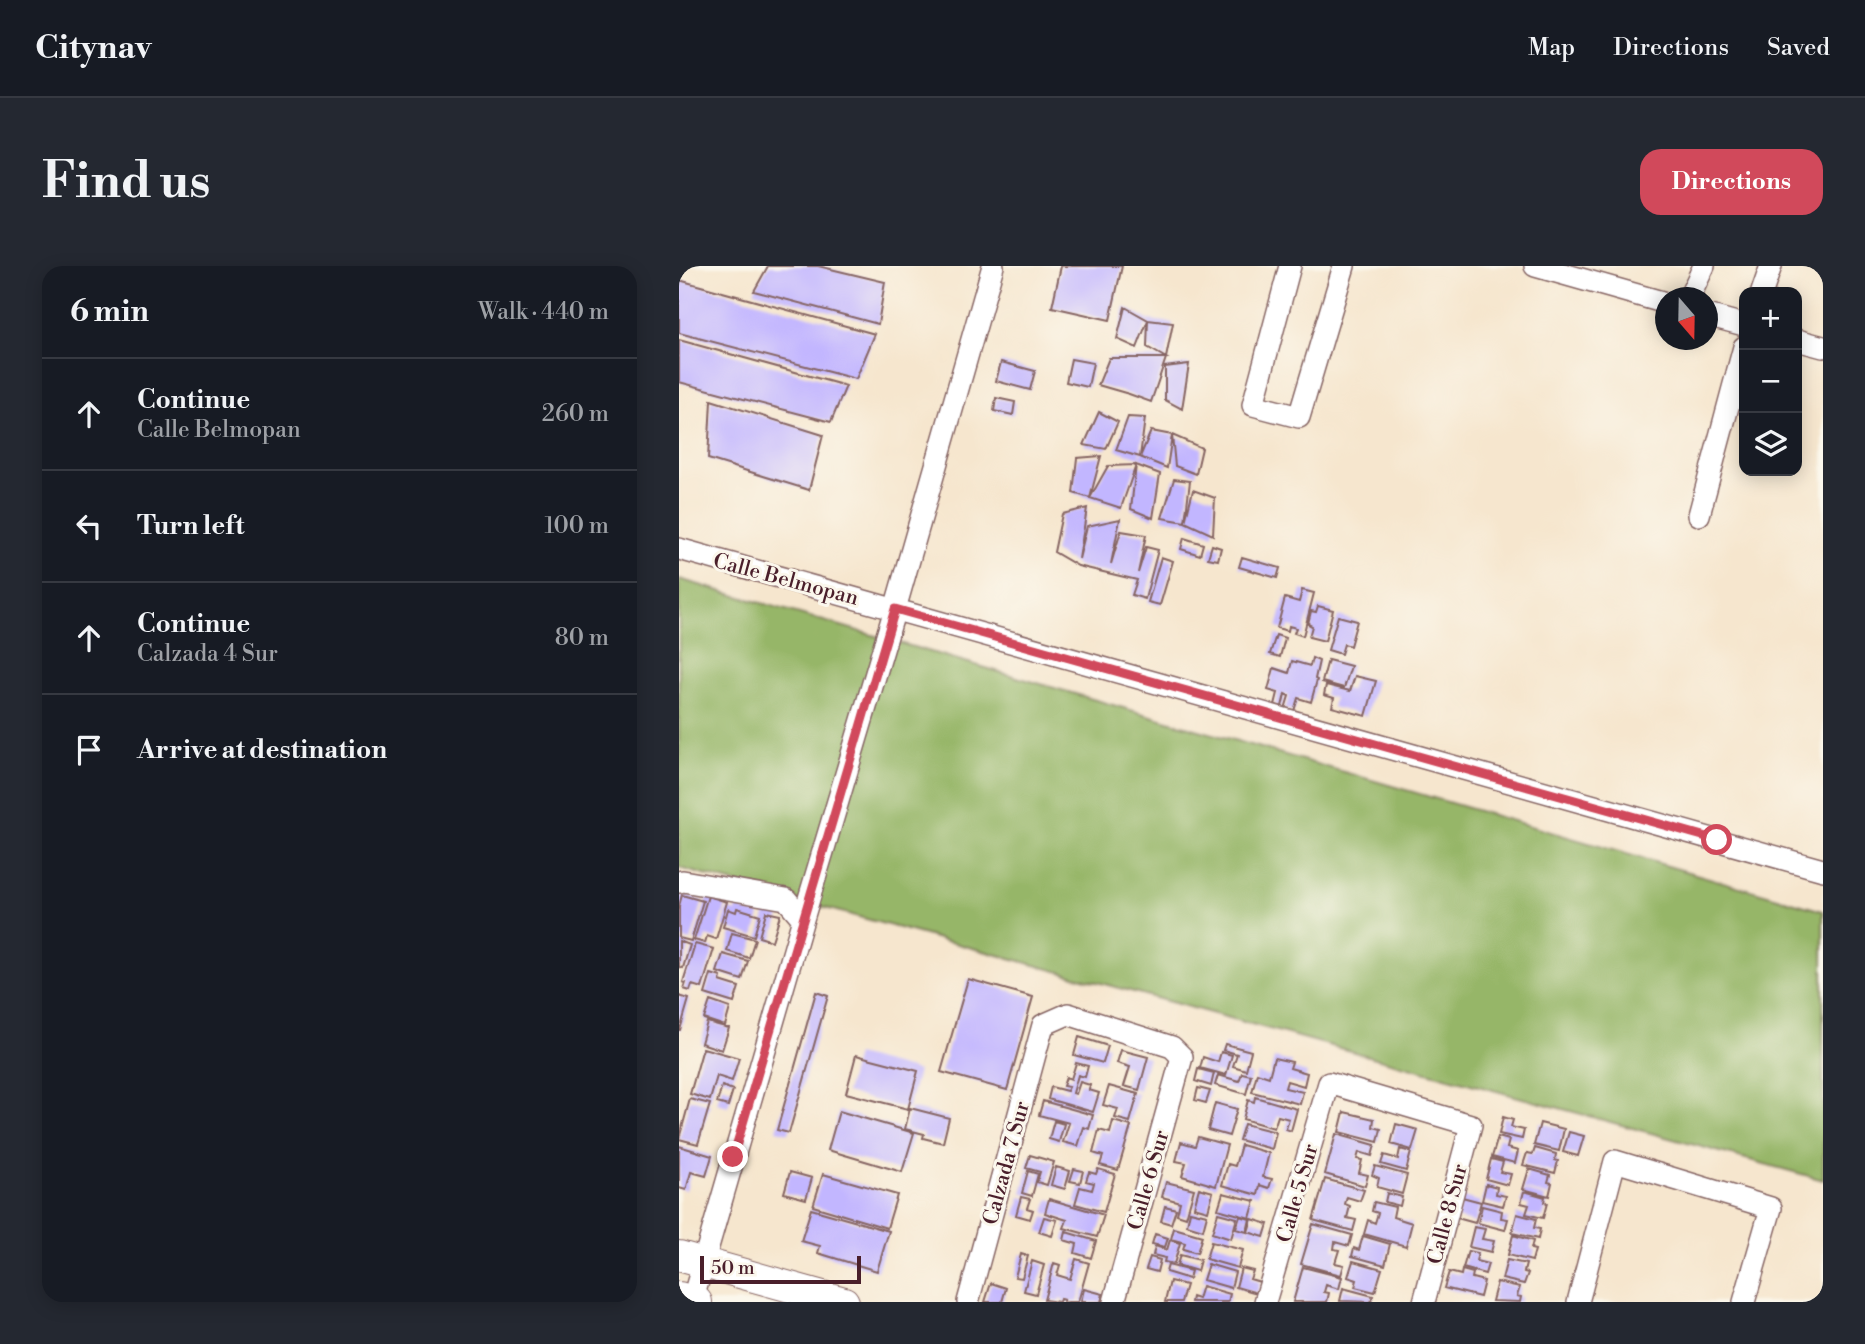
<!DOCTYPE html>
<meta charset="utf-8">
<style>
body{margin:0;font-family:"Libre Bodoni",serif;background:#242831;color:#f1f3f6}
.controls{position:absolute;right:21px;top:21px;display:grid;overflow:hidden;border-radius:14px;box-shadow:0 4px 18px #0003}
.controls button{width:63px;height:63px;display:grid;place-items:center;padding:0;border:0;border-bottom:2px solid #363941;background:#171b24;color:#f1f3f6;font:35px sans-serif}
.compass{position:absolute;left:976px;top:21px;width:63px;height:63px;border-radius:50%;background:#171b24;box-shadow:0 4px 18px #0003;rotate:160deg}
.scale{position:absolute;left:21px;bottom:18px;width:161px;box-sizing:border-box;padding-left:7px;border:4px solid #4a1f2b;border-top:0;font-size:19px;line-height:24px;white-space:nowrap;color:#4a1f2b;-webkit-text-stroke:5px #fbf7ec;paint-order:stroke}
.stop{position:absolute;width:21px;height:21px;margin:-16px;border:5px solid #d1495b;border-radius:50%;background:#fff}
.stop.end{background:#d1495b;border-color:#fff;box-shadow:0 2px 7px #0008}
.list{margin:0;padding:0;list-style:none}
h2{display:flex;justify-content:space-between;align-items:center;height:91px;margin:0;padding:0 28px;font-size:30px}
h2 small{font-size:23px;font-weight:400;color:#9ea1a6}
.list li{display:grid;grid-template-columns:46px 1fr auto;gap:21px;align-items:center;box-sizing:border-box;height:112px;padding:0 28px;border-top:2px solid #363941}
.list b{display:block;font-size:26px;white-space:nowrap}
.list p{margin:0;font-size:23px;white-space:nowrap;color:#9ea1a6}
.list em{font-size:23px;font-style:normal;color:#9ea1a6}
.icon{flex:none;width:38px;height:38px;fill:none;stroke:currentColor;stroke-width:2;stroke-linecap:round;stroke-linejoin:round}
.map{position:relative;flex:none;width:1144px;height:1036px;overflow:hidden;border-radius:21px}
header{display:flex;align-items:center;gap:42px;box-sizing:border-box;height:98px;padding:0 35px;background:#171b24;border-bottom:2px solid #363941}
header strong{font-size:33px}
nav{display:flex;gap:38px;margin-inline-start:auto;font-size:24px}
.intro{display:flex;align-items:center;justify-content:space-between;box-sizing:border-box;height:168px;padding:0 42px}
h1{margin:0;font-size:49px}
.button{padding:18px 32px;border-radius:21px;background:#d1495b;color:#fff;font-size:24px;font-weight:700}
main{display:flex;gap:42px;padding:0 42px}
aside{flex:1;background:#171b24;border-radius:21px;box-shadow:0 4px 18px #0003}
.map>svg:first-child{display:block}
</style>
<header>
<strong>Citynav</strong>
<nav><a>Map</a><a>Directions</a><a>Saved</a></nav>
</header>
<div class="intro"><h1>Find us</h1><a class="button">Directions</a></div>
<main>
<aside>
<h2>6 min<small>Walk · 440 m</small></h2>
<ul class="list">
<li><svg class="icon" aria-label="ahead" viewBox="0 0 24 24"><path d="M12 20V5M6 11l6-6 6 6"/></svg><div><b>Continue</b><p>Calle Belmopan</p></div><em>260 m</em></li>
<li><svg class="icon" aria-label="left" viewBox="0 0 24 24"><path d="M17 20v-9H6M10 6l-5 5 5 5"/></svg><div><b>Turn left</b></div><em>100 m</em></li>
<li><svg class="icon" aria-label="ahead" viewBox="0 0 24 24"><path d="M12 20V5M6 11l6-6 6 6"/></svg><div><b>Continue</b><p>Calzada 4 Sur</p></div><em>80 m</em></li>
<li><svg class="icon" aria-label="arrive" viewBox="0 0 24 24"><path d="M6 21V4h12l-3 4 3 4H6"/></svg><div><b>Arrive at destination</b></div></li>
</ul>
</aside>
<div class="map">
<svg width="1144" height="1036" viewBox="0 0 1144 1036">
<rect width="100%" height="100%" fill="#fbf7ec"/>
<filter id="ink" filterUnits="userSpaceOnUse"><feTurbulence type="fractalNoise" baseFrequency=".0143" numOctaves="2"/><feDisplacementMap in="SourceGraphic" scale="14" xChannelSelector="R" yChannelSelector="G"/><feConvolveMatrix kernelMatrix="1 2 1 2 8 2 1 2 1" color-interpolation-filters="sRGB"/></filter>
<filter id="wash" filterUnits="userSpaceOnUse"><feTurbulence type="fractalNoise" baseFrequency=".00686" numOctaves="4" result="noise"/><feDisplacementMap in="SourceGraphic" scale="28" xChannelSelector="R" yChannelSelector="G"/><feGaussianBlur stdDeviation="1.57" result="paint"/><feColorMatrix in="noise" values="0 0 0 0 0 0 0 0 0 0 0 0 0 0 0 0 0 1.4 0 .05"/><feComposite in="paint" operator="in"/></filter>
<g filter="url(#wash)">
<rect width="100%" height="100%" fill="#f6e6ce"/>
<!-- forest -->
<path fill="#96b668" stroke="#706a4a" stroke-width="2" d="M0 313 1144 645V914L0 602Z"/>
<g id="blocks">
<!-- building -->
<path fill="#c2b6ff" d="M89 0H139L206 16 199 58 75 25Z
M382 0H443L431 54 373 41Z
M0 14 196 68 177 113 0 67Z
M446 41 469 54 458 82 438 73Z
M469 54 494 57 487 92 472 136 450 128 419 119 430 92H487L468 81Z
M0 74 167 120 152 156 0 116Z
M392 93 414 97 409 121 387 116Z
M322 96 356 105 351 124 317 115Z
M510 98 503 143 486 134V101Z
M317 132 336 136 334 149 315 145Z
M32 134 144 169 130 224 29 193Z
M420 146 439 156 427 183 405 179Z
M449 151 466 152 461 191 472 165 493 169 523 182 517 208 496 200 493 169 488 202 461 191 437 184Z
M422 190 411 232 394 227 398 192Z
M457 199 442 242 411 232 429 200Z
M457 199 481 208 474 252 452 243Z
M495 213 511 215 506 256 514 224 536 232 534 269 506 256 483 252Z
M408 242 400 293 408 260 441 253 432 298 442 265 467 269 459 307 467 281 479 284 466 333 453 329 458 314 399 300 375 286 383 248Z
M505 272 524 278 521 289 502 283Z
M533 279 542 282 539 294 529 292Z
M482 291 494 295 481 339 469 336Z
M563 291 601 302 598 312 560 301Z
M623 324 635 327 624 370 615 367 617 362 610 360 609 365 598 362 606 332 620 336Z
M639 340 654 344 646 375 630 371 633 360 629 358 632 345 637 346Z
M659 350 678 355 671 380 665 378 662 388 649 384Z
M597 369 606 372 601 391 591 388Z
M633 392 640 395 636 413 638 414 632 436 619 432 615 445 606 443 610 430 606 428 603 441 596 439 599 427 589 424 595 402 610 407 613 395 631 400Z
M649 394 672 400 665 422 643 416Z
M676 410 697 415 687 450 653 441 655 432 645 429 647 419 671 425Z
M3 629 24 635 12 675 0 672V640Z
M29 630 48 636 37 673 28 670 26 677 15 674Z
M58 642 81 649 75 670 44 661 49 643 57 646Z
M87 646 101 649 93 675 80 671Z
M53 667 76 673 70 692 48 685Z
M0 675 11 679 4 702 0 701Z
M16 678 35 683 23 722 13 719 11 725 5 723 7 717 4 716Z
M44 688 69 695 63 714 38 706Z
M32 708 42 711 41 715 60 721 55 737 26 728Z
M289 713 354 731 328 824 262 806Z
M137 726 149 730 110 867 98 864Z
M0 730 10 733 1 764H0Z
M31 735 51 742 46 760 25 753Z
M28 756 50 762 43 784 22 777Z
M400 771 429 780 424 797 395 789Z
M546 778 572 785 567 804 554 800 558 788 544 784Z
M24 782 60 792 53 815 38 810 31 834 11 828Z
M442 784 469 791 460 824 445 820 451 801 438 797Z
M542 786 553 789 547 809 521 802 524 791 539 796Z
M177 789 239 805 229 843 167 827Z
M595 792 613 796 611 802 628 807 625 820 608 815 606 822 624 826 621 838 573 826 578 807 590 811Z
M397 797 409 800 406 811 399 809 394 827 397 828 401 816 411 819 410 824 420 827 414 846 369 833 372 821 388 825 390 821 384 820 387 811 392 813Z
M519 803 535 807 532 820 516 815Z
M563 807 572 809 567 828 536 819 539 809 560 815Z
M43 820 54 824 49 840 38 837Z
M430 820 459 828 451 856 436 852 439 843 424 839Z
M519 822 531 825 527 837 516 834Z
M576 831 618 843 612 865 607 863 610 853 599 850 595 862 564 853 569 834 575 836Z
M11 833 31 838 19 878 0 873Z
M364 835 414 849 410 863 405 861 399 880 384 876 390 857 360 849Z
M536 837 558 843 550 870 529 864Z
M231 842 270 852 264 877 244 872 245 868 226 863Z
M160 845 235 867 223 906 149 884Z
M665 846 695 853 694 861 702 863 699 876 660 866Z
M824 851 834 854 832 861 845 864 843 873 820 868Z
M375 855 385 858 380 876 370 873Z
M434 855 452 860 439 904 421 899 424 890 414 887 420 864 431 867Z
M861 857 885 863 880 885 855 879Z
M565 858 597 866 593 883 560 874Z
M717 858 739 864 733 884 712 878Z
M890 866 905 870 899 890 884 886Z
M657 868 696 879 693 890 680 886 678 893 683 894 680 907 689 909 686 920 646 908Z
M519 871 548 879 537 920 503 910 507 897 497 895 502 876 516 880Z
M819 871 830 874 828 882 839 885 836 897 813 891Z
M562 879 590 887 584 911 593 913 590 922 581 919 579 929 543 919 549 898 556 900Z
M0 880 33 890 27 910 12 906 7 924 0 922Z
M856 882 877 888 876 894 879 895 876 907 844 899 848 887 854 888Z
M721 883 732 886 727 905 702 898 705 889 719 893Z
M351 889 375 896 368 919 358 916 361 906 347 902Z
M812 893 824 896 821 906 832 908 829 919 807 913Z
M696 900 728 909 723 928 698 921 700 912 693 909Z
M377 901 391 905 386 923 372 919Z
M395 903 404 905 401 917 391 915Z
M419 903 436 908 425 946 396 938 401 921 413 924 415 917 407 915 410 906 417 908Z
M850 903 871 909 869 916 873 917 870 930 844 923Z
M349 905 359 908 353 930 343 927Z
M111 906 133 912 127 933 105 927Z
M144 908 218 929 208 962 134 940Z
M646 913 685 924 681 935 668 931 666 938 671 940 668 952 677 954 674 965 634 954Z
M487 916 515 923 507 951 498 948 501 936 483 931Z
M807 918 818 921 817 928 827 930 824 940 803 935Z
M520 922 534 926 529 945 515 941Z
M845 925 866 931 865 936 868 937 864 952 847 948 850 939 842 937Z
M544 927 576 935 571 952 539 943Z
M708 927 723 931 721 940 706 936Z
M342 931 351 933 348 942 354 944 351 953 337 949Z
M783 931 802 936 796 957 778 952Z
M370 933 425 949 418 971 385 962 388 954 366 947Z
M695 936 716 941 714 951 733 957 727 980 685 968 689 954 696 957 699 947 693 945Z
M486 940 497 943 492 958 482 955Z
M803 940 823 945 822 952 829 953 826 964 799 957Z
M132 943 210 965 198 1005 139 987 141 980 122 975Z
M511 945 528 949 524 964 508 959Z
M539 947 558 952 552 973 533 967Z
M838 948 857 953 855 962 861 963 859 973 833 967Z
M561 950 571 953 568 966 557 963Z
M365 951 378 954 373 970 360 966Z
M573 953 589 958 585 971 569 966Z
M634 958 673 969 670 980 656 976 655 983 660 984 656 997 665 999 662 1009 622 998Z
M795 961 806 963 803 973 815 975 812 986 790 981Z
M495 962 523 970 518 987 504 983 506 977 492 973Z
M387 966 417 975 412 992 396 987 398 978 385 974Z
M476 968 489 972 486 981 473 978Z
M834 969 854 975 852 983 856 984 853 995 829 989Z
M684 970 711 978 706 999 673 990 675 982 680 984Z
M491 974 501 977 495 998 485 996 486 992 474 989 476 980 488 984Z
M532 976 564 984 559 1002 527 993Z
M789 985 799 987 797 995 809 998 806 1008 784 1002Z
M342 988 349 990 343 1012 336 1011Z
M501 989 521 994 518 1005 498 999Z
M471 991 481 994 478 1006 467 1003Z
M397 993 410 997 399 1036H384L385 1034 381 1033 380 1036 365 1034 375 997 381 999 378 1009 391 1013Z
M828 994 847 998 845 1006 849 1007 845 1018 823 1013Z
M353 995 365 999 357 1028 345 1025Z
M674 995 703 1003 696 1026 676 1021 678 1014 669 1011Z
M529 998 556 1006 552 1022 524 1014Z
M489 999 512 1005 510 1013 487 1006Z
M624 1001 663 1011 660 1023 647 1019 645 1026 650 1027 648 1036H614Z
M562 1002 574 1005 571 1013 581 1016 578 1027 557 1021Z
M783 1004 794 1007 793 1012 805 1015 801 1031 765 1022 770 1006 782 1009Z
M491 1015 507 1019 502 1036H486Z
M818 1016 841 1021 838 1030 842 1031 841 1036 813 1035Z
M312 1017 327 1022 323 1036H306Z
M523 1020 551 1028 549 1036H512L513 1031 519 1033Z
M664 1022 694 1030 692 1036 661 1035Z
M405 1023 424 1028 422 1036H402Z"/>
</g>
</g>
<g filter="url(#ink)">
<use href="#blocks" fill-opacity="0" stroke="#866564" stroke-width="2"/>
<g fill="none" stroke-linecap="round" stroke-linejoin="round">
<!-- street casing -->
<g stroke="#866564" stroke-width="24">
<path id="street" d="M611 0 574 139 620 151 665 0
M856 0 987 37
M1083 26 1092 0
M1010 32 1025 0
M1028 49 1065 59
M1118 74 1144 81
M1020 249 1065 81
M0 283 1144 604
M0 616 4 615 107 633 124 653
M13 1036 124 653 216 343 314 0
M289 1036 364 759 389 748 493 781 503 791 435 1036
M586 1036 650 817 792 859 745 1036
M899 1036 936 895 1092 942 1065 1036"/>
</g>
<!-- secondary casing -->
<g stroke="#866564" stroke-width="32">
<path id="secondary" d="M0 990 165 1036
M0 1031 18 1036"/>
</g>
<!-- street -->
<use href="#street" stroke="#fff" stroke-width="21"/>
<!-- secondary -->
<use href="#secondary" stroke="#fff" stroke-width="30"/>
</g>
</g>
<g fill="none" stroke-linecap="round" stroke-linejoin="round" filter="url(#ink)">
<!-- route -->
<path stroke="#d1495b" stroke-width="9" d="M54 891 216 343 1038 574"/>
</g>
<g text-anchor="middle" stroke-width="6" stroke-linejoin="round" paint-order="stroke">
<!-- street labels -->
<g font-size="21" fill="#4a1f2b" stroke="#fbf7ec">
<text transform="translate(107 313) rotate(15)" y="7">Calle Belmopan</text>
<text transform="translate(327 897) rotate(-75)" y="7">Calzada 7 Sur</text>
<text transform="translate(469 914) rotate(-74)" y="7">Calle 6 Sur</text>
<text transform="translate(618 927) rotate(-74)" y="7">Calle 5 Sur</text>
<text transform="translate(768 948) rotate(-75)" y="7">Calle 8 Sur</text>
</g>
</g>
</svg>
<div class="controls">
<button>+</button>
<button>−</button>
<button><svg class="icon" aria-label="layers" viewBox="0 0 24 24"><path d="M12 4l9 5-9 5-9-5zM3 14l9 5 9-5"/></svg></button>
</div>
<svg class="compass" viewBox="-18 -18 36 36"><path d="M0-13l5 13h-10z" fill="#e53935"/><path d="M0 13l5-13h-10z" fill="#9ea1a6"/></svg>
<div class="scale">50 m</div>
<div class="stop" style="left:1038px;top:574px"></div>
<div class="stop end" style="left:54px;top:891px"></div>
</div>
</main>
